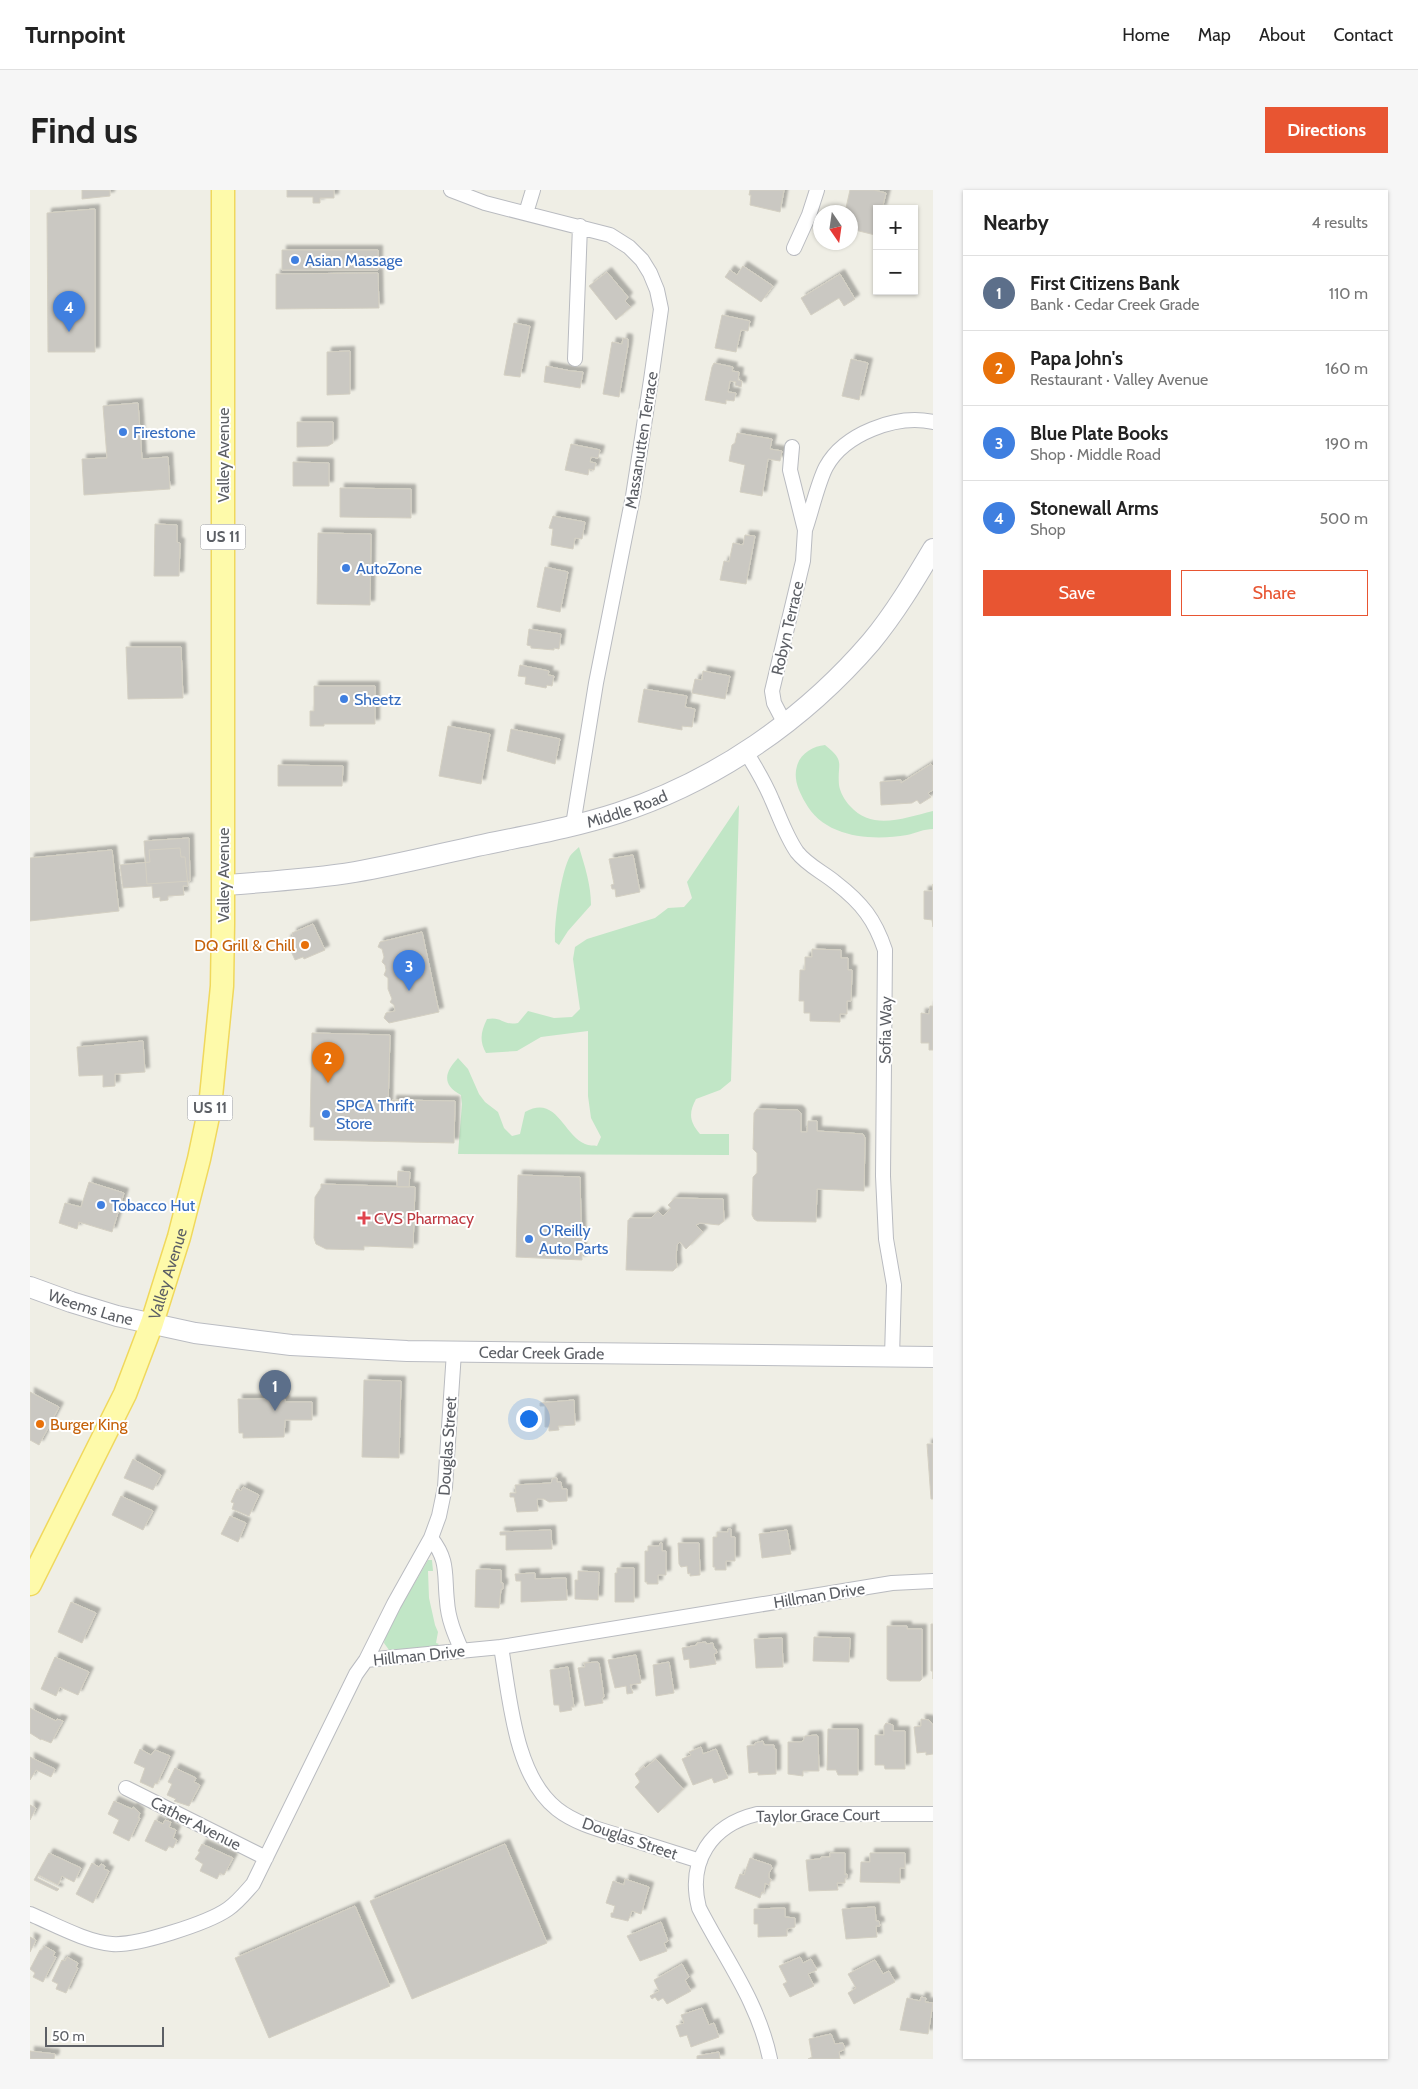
<!DOCTYPE html>
<meta charset="utf-8">
<style>
body{margin:0;font-family:Cabin,sans-serif;background:#f6f6f6;color:#222}
.controls{position:absolute;right:15px;top:15px;display:grid;overflow:hidden;border-radius:0px;box-shadow:0 1px 4px #0004}
.controls button{width:45px;height:45px;display:grid;place-items:center;padding:0;border:0;border-bottom:1px solid #e0e0e0;background:#fff;color:#222;font:25px sans-serif}
.compass{position:absolute;left:783px;top:15px;width:45px;height:45px;border-radius:50%;background:#fff;box-shadow:0 1px 4px #0004;rotate:167deg}
.scale{position:absolute;left:15px;bottom:12px;width:119px;box-sizing:border-box;padding-left:5px;border:2px solid #5c5f65;border-top:0;font-size:14px;line-height:18px;white-space:nowrap;color:#5c5f65;-webkit-text-stroke:4px #fff;paint-order:stroke}
.you{position:absolute;left:498px;top:1228px;width:18px;height:18px;margin:-12px;border:4px solid #fff;border-radius:50%;background:#1a73e8;box-shadow:0 0 0 8px #1a73e833}
.badge{display:grid;place-items:center;width:32px;height:32px;border-radius:50%;background:#e85532;color:#fff;font-size:16px;font-weight:700}
.pin{position:absolute;translate:-50% -41px;filter:drop-shadow(0 1px 2px #0008)}
.pin::after{content:'';position:absolute;top:26px;width:18px;height:15px;background:inherit;clip-path:polygon(0 0,100% 0,50% 100%)}
.list{margin:0;padding:0;list-style:none}
h2{display:flex;justify-content:space-between;align-items:center;height:65px;margin:0;padding:0 20px;font-size:21px}
h2 small{font-size:16px;font-weight:400;color:#767676}
.list li{display:grid;grid-template-columns:32px 1fr auto;gap:15px;align-items:center;box-sizing:border-box;height:75px;padding:0 20px;border-top:1px solid #e0e0e0}
.list b{display:block;font-size:19px;white-space:nowrap}
.list p{margin:0;font-size:16px;white-space:nowrap;color:#767676}
.list em{font-size:16px;font-style:normal;color:#767676}
.actions{display:flex;gap:10px;padding:15px 20px}
.actions a{flex:1;padding:11px 0;border:1px solid #e85532;border-radius:0px;text-align:center;font-size:18px;color:#e85532}
.actions .main{background:#e85532;color:#fff}
.map{position:relative;flex:none;width:903px;height:1869px;overflow:hidden;border-radius:0px}
header{display:flex;align-items:center;gap:30px;box-sizing:border-box;height:70px;padding:0 25px;background:#fff;border-bottom:1px solid #e0e0e0}
header strong{font-size:24px}
nav{display:flex;gap:28px;margin-inline-start:auto;font-size:18px}
.intro{display:flex;align-items:center;justify-content:space-between;box-sizing:border-box;height:120px;padding:0 30px}
h1{margin:0;font-size:35px}
.button{padding:12px 22px;border-radius:0px;background:#e85532;color:#fff;font-size:18px;font-weight:700}
main{display:flex;gap:30px;padding:0 30px}
aside{flex:1;background:#fff;border-radius:0px;box-shadow:0 1px 4px #0004}
.map>svg:first-child{display:block}
</style>
<header>
<strong>Turnpoint</strong>
<nav><a>Home</a><a>Map</a><a>About</a><a>Contact</a></nav>
</header>
<div class="intro"><h1>Find us</h1><a class="button">Directions</a></div>
<main>
<div class="map">
<svg width="903" height="1869" viewBox="0 0 903 1869">
<defs>
<filter id="shadow"><feDropShadow dx="4.5" dy="-4.5" stdDeviation="1" flood-color="#0004"/></filter>
</defs>
<rect width="100%" height="100%" fill="#efeee5"/>
<!-- green -->
<path fill="#c1e6c6" d="M795 555C816 572 807 572 809 595 810 602 815 611 820 616 842 641 874 628 903 621V639C894 639 886 643 877 645 842 651 794 648 775 612 769 601 763 589 767 576 770 564 783 556 795 555Z
M709 615 701 891 690 900 666 909C658 924 660 932 670 944H699V965L428 964 432 914 431 905C411 894 415 882 428 868L438 879 449 904 455 912 468 922 474 938 482 946 490 944 495 922C526 904 533 944 555 954 559 956 564 955 567 956L571 947 561 928 558 906V841L511 847 487 861 456 863C449 851 451 841 457 829 473 826 472 836 488 833L498 821 524 828 542 827 550 819 543 769 545 757 557 749 625 728 638 718 654 717 662 708 657 692Z
M549 657C555 677 561 695 561 715L538 741 529 755 525 752C524 732 531 682 540 666 542 663 546 660 549 657Z
M398 1370H402L403 1381H398L399 1408 405 1435 408 1442 406 1453 409 1454 405 1457 359 1460 354 1453 356 1442Z"/>
<!-- building -->
<path fill="#cac8c2" stroke="#d4d0c3" filter="url(#shadow)" d="M52 0H80V6L52 9Z
M257 0H304V8H290V13H283V7H257Z
M720 0H754L750 22 720 15 721 5H719Z
M820 0H844L856 3 852 19H847L845 45 821 39V22H815Z
M65 19V162H18L17 23Z
M252 60H348V80H252Z
M713 76 743 96 731 112 695 87 700 80 707 85Z
M577 82 598 107 595 111 601 117 586 130 559 96Z
M348 83 349 118 246 119V84Z
M810 84 825 109 814 116 809 108 781 125 771 108Z
M692 125 720 131 718 141 711 140 706 162 685 158Z
M484 133 500 136 490 187 474 185Z
M593 148 598 149V155L589 207 573 204 582 152 592 154Z
M320 161V204L297 205V162Z
M821 169 838 173 829 210 812 206Z
M684 173 703 177 702 181 709 182 708 190 712 191 711 197 705 195 706 192 700 191 698 202 706 203 704 211 696 210V214L675 210 682 177Z
M516 176 541 181 553 182 550 198 514 192Z
M108 213 112 269 138 267 140 299 54 305 52 269 77 268 73 216Z
M267 232H303V253L298 256 267 257Z
M707 243 742 249 740 259 752 261 750 271 738 269 732 306 710 302 715 275 699 271 702 255 705 253Z
M541 254 570 260 568 268 561 267 560 272 566 273 564 280 559 279 558 285 535 280Z
M263 272 299 273V296H263Z
M310 298 381 299V328L310 327Z
M523 326 555 332 552 349 545 348 543 359 521 355 523 339 519 338Z
M125 334 147 335V352L150 353 149 386H124Z
M288 343 341 344 340 415 287 414Z
M715 345 725 346 716 394 690 390 694 371 699 372 703 353 713 355Z
M515 377 538 382 530 422 507 417Z
M499 439 531 444 529 459 524 458V460L501 458V456L497 455Z
M96 457H151L153 508 98 509Z
M490 475 519 481 518 485 524 486 522 496 517 495 516 498 495 494 496 487 488 486Z
M673 481 700 486 695 509 662 503 665 489 672 490Z
M284 496H345V534H294V536H280V521H284Z
M614 499 657 506 655 517 665 519 662 537 652 536V540L608 532Z
M418 536 460 544 451 594 409 586Z
M481 539 530 549 525 574 477 561Z
M901 574 903 576V600L898 603 901 607 890 614 887 610 882 613 851 615 850 592 871 590V593Z
M248 575 313 576 312 596H248Z
M159 648 160 691 117 694 114 651Z
M150 658 151 667H155L158 696H153L154 705 138 706V710L130 711V707L123 708 122 696 93 698 90 675 120 672 119 660Z
M82 660 89 721 0 731V668Z
M603 665 610 702 586 707 585 699H582L581 695 584 694 579 669Z
M903 694V737L902 730 894 729V701H903Z
M283 734 295 760 274 769 273 767 265 770 256 750 263 746 262 743Z
M392 742 409 822 359 833 354 828 356 823 365 821 364 815 360 812 362 809 358 799V788L354 785 356 780 355 775 352 772 354 767 352 759 348 757 350 752Z
M782 759 811 760V768H818V780H822L821 811H817V824H810V832L780 831V823H774V811H769L770 780H775V767H782Z
M900 816H903V860H899V853H891V823L899 824Z
M282 843 360 845 358 918H362V910L425 911 424 953 284 950V937H280Z
M113 851 115 882 85 884V896L73 897V885L49 886 47 857Z
M727 919 768 920 771 923V942H777L778 931H787V941L833 944 835 948 834 1001 787 999 786 1032 727 1031 724 1029 722 1025 723 987 727 983V963L723 959 724 923Z
M368 981 380 982 379 997H367Z
M488 985 550 987 552 1070 486 1067Z
M59 992 94 1003 82 1042 49 1032 47 1039 29 1033 35 1013 51 1017Z
M291 994 385 997 383 1058 334 1056V1060L296 1059 286 1054 284 1048 285 1007 291 998Z
M645 1008 693 1009 694 1031 689 1035 670 1033 666 1035 673 1042 656 1059 650 1052 647 1055 646 1068 647 1077 643 1081 596 1080 598 1030H599L600 1028H621L628 1021 633 1026 641 1018 638 1015Z
M334 1190 371 1191 369 1268 332 1267Z
M0 1202 29 1217 9 1255 0 1250Z
M208 1209H255V1212H282V1230H255L254 1247 213 1248V1243H209Z
M544 1210 545 1235 528 1236 529 1240 519 1241V1237H515V1216H510V1213Z
M897 1254H903V1309H901Z
M103 1269 131 1285 123 1300 94 1288Z
M523 1288H527V1292H531L532 1299H537V1311L519 1312 514 1309H507L508 1321 487 1322 484 1307H480V1303H486L485 1295 521 1293Z
M213 1297 229 1305 219 1326 202 1319 204 1313 201 1312 207 1299 211 1301Z
M91 1306 123 1321 113 1340 82 1325Z
M200 1326 216 1333 208 1352 191 1344Z
M698 1339H701V1347H705V1371H696V1380H685V1377H683V1347H687V1342H698Z
M521 1340 522 1359 476 1360V1345H470V1342Z
M757 1340 761 1364 732 1368 729 1344Z
M630 1353H632V1361H636V1385H628V1394H617V1392H615V1361H618V1356H629Z
M648 1353H669L670 1385 660 1386V1383L658 1384 657 1376 651 1377 649 1374Z
M587 1378H604V1412H585V1383H587Z
M452 1379 471 1380V1393H473V1399H471L469 1418 445 1417 446 1380Z
M548 1381 569 1382 568 1410 545 1409V1390H548Z
M505 1383V1389L536 1388 537 1410 491 1412V1391H486L485 1384Z
M41 1412 66 1423 52 1453 28 1442Z
M901 1434H903V1489V1481H901Z
M857 1436H877V1439H892V1489L890 1491H860L857 1489Z
M784 1447 820 1448 819 1472 783 1471Z
M752 1448 753 1477 726 1478 724 1449Z
M676 1452V1454L683 1453 684 1459H686L687 1463 684 1464 686 1474 660 1478 659 1469 654 1470 652 1458 667 1455V1453Z
M606 1465 611 1493 600 1495 603 1503 597 1504 596 1496 585 1498 578 1470Z
M25 1467 59 1482 48 1505 30 1497 26 1506 11 1499Z
M567 1472 569 1473 574 1507 572 1508 573 1513 555 1516 548 1478 555 1477 554 1473Z
M639 1472 644 1503 626 1506 623 1475Z
M538 1477 544 1517H541L542 1520 530 1522 529 1515H524L520 1480Z
M0 1518 26 1531 27 1529 33 1531 21 1553 11 1549V1550L0 1543Z
M891 1529 899 1530 903 1535V1564L896 1565V1562L887 1563 884 1537 891 1536Z
M856 1533 863 1535V1541H875V1579H855L854 1575H845V1545H854V1536Z
M798 1539H828V1585H808L806 1580H797Z
M787 1545 788 1547 789 1581H773V1586L758 1584V1552H771L773 1551 775 1546Z
M733 1551 734 1555H744V1559H746V1584L728 1585V1582L719 1583 717 1556 725 1555V1553Z
M671 1557 673 1564 686 1559 698 1588 684 1593 682 1588 663 1595 652 1569 661 1565 659 1562Z
M110 1559 121 1565 125 1560 140 1566 127 1594 125 1593 123 1598 110 1592 115 1578 104 1573Z
M0 1567 25 1579 21 1587 6 1580 0 1590Z
M626 1569 653 1599 628 1623 605 1597 610 1592 605 1584 614 1576 615 1578Z
M145 1578 166 1588 164 1592 170 1595 159 1616 144 1611 146 1609 137 1605 142 1594 138 1592Z
M84 1611 102 1619 103 1617 110 1623 108 1628H110L99 1651 83 1643 89 1630 78 1624Z
M0 1615 6 1618 0 1630Z
M125 1630 133 1634 135 1630 141 1632 139 1637 146 1640 143 1648 147 1650 143 1658 139 1656 136 1661 115 1651Z
M172 1654 203 1668 194 1685 190 1683 187 1689 170 1681 173 1674 165 1669 170 1662 168 1661Z
M475 1654 517 1753 382 1809 340 1711Z
M19 1663 51 1678 44 1692 32 1686 28 1695 9 1685 7 1688 29 1699 27 1701 4 1690Z
M800 1663H815V1685L817 1684V1688H815V1693H807L808 1700 779 1701 776 1670 791 1669V1667H800Z
M840 1663H875V1678H870V1693L830 1692 831 1672H840Z
M720 1668 741 1675 742 1678 739 1683V1688L741 1689 739 1695 735 1693 734 1703 732 1702 730 1708 705 1698 710 1684 714 1685Z
M62 1673 69 1677 71 1674 75 1676 74 1679 79 1681 63 1713 46 1704Z
M595 1689 619 1697 611 1724 602 1721 598 1731 581 1727V1723H583L585 1716 576 1713 583 1691 594 1695Z
M325 1716 360 1796 239 1848 205 1768Z
M845 1717 846 1731H849L850 1736H846L847 1747 816 1749 812 1719Z
M755 1718V1727L765 1728V1737L757 1739V1746L728 1747V1734H724V1719Z
M631 1732 638 1751 634 1753 637 1761 610 1771 597 1746Z
M0 1747 6 1750 0 1762Z
M14 1756 25 1762 23 1766 26 1767 13 1792 3 1787 5 1783 0 1779 10 1760H12Z
M37 1767 48 1773 46 1777 48 1778 36 1803 26 1799 28 1794 22 1791 32 1770 35 1771Z
M770 1767 773 1773 781 1769 787 1780 778 1784 784 1796 760 1807 753 1794 757 1792 749 1776Z
M845 1770 853 1784 859 1781 865 1792 824 1814 818 1803 826 1798 818 1784Z
M652 1774 659 1787 655 1790 661 1801 637 1814 633 1808 628 1811 625 1807 622 1809 620 1806 629 1801 624 1790Z
M891 1807 896 1808 895 1812 903 1813 898 1844 870 1840 877 1808 890 1811Z
M672 1818 679 1835 684 1833 689 1847 661 1857 657 1845 650 1847 646 1836 654 1833 651 1825Z
M801 1844 805 1854 813 1853 815 1859 809 1862 810 1869H778L782 1867 779 1849Z
M0 1861 25 1864 24 1869H0Z
M689 1862 690 1869H667V1866Z"/>
<g fill="none" stroke-linecap="round" stroke-linejoin="round">
<!-- minor casing -->
<g stroke="#b9bbc0" stroke-width="16">
<path id="minor" d="M421 0 455 13 580 45 599 57 612 70 620 83 627 100 631 119 621 190 603 306 566 493 543 635
M496 23 503 0
M764 58 779 25 787 0
M545 169 550 36
M775 340C781 323 788 292 796 277 814 244 866 224 903 232
M755 534 744 513 742 501 773 371 775 340 760 280 762 257
M716 562C726 578 735 593 742 610 750 628 756 646 767 662 778 676 793 682 806 693 832 713 845 730 855 760L853 986 856 1049 864 1095 862 1167
M401 1348C419 1371 414 1384 417 1411 418 1429 425 1445 432 1461
M471 1457C480 1507 484 1585 527 1619 546 1634 571 1640 594 1647 619 1655 645 1663 670 1671
M336 1470 471 1457 862 1393 903 1391
M96 1598 236 1668
M0 1724C24 1734 56 1752 82 1754 107 1756 178 1733 198 1719 208 1712 215 1703 223 1694L326 1484 336 1470 364 1414 401 1348 409 1326 415 1297 424 1162
M740 1869C728 1811 695 1769 669 1718 657 1671 681 1635 727 1624H903"/>
</g>
<!-- secondary casing -->
<g stroke="#babcc2" stroke-width="22">
<g id="secondary">
<path id="s1" d="M194 695C238 692 282 689 325 682 366 675 406 665 447 656 494 646 542 638 588 623 686 591 774 530 841 452 865 423 884 391 903 359"/>
<path id="s2" d="M0 1097 41 1112 87 1126 165 1143 261 1155 377 1161 903 1167"/>
</g>
</g>
<!-- primary casing -->
<g stroke="#f0d85c" stroke-width="25">
<g id="primary">
<path id="s3" d="M0 1394 95 1204 122 1133 149 1047 169 969 180 917 192 796 193 733V0"/>
</g>
</g>
<!-- minor -->
<use href="#minor" stroke="#fff" stroke-width="14"/>
<!-- secondary -->
<use href="#secondary" stroke="#fff" stroke-width="20"/>
<!-- primary -->
<use href="#primary" stroke="#fefaaa" stroke-width="22"/>
</g>
<!-- markers -->
<g fill="#3f7fe0" stroke="#fff" stroke-width="2">
<circle cx="265" cy="70" r="5"/>
<circle cx="93" cy="242" r="5"/>
<circle cx="316" cy="378" r="5"/>
<circle cx="314" cy="509" r="5"/>
<circle cx="296" cy="924" r="5"/>
<circle cx="71" cy="1015" r="5"/>
<circle cx="499" cy="1049" r="5"/>
</g>
<g fill="#e8710a" stroke="#fff" stroke-width="2">
<circle cx="275" cy="755" r="5"/>
<circle cx="10" cy="1234" r="5"/>
</g>
<path fill="#e0444e" stroke="#fff" stroke-width="2" d="M331.5 1020.5h5v5h5v5h-5v5h-5v-5h-5v-5h5z"/>
<g text-anchor="middle" stroke-width="4" stroke-linejoin="round" paint-order="stroke">
<!-- shield labels -->
<g fill="#fff" stroke="#8d8f93" stroke-width="1">
<rect x="170.5" y="334.5" width="45" height="25" rx="4"/>
<rect x="157.5" y="905.5" width="45" height="25" rx="4"/>
</g>
<g font-size="15" font-weight="bold" fill="#5c5f65">
<text x="193" y="352">US 11</text>
<text x="180" y="923">US 11</text>
</g>
<!-- shop labels -->
<g font-size="16" fill="#366cbe" stroke="#fff" text-anchor="start">
<text x="275" y="76">Asian Massage</text>
<text x="103" y="248">Firestone</text>
<text x="326" y="384">AutoZone</text>
<text x="324" y="515">Sheetz</text>
<text x="306" y="921">SPCA Thrift<tspan x="306" dy="18">Store</tspan></text>
<text x="81" y="1021">Tobacco Hut</text>
<text x="509" y="1046">O'Reilly<tspan x="509" dy="18">Auto Parts</tspan></text>
</g>
<!-- street labels -->
<g font-size="16" fill="#5c5f65" stroke="#fff">
<text transform="translate(611 250) rotate(-81)" y="6">Massanutten Terrace</text>
<text transform="translate(193 265) rotate(-90)" y="6">Valley Avenue</text>
<text transform="translate(757 438) rotate(-77)" y="6">Robyn Terrace</text>
<text dy="6" stroke="none"><textPath href="#s1" startOffset="411">Middle Road</textPath></text>
<text transform="translate(193 685) rotate(-90)" y="6">Valley Avenue</text>
<text transform="translate(855 840) rotate(-89)" y="6">Sofia Way</text>
<text dy="6" stroke="none"><textPath href="#s3" startOffset="340">Valley Avenue</textPath></text>
<text dy="6" stroke="none"><textPath href="#s2" startOffset="64">Weems Lane</textPath></text>
<text dy="6" stroke="none"><textPath href="#s2" startOffset="519">Cedar Creek Grade</textPath></text>
<text transform="translate(417 1256) rotate(-86)" y="6">Douglas Street</text>
<text transform="translate(789 1405) rotate(-9)" y="6">Hillman Drive</text>
<text transform="translate(389 1465) rotate(-6)" y="6">Hillman Drive</text>
<text transform="translate(788 1625) rotate(-1)" y="6">Taylor Grace Court</text>
<text transform="translate(166 1633) rotate(27)" y="6">Cather Avenue</text>
<text transform="translate(600 1648) rotate(19)" y="6">Douglas Street</text>
</g>
<!-- food labels -->
<g font-size="16" fill="#c56008" stroke="#fff" text-anchor="end">
<text x="265" y="761">DQ Grill &amp; Chill</text>
<text x="20" y="1240" text-anchor="start">Burger King</text>
</g>
<!-- health labels -->
<g font-size="16" fill="#be3a42" stroke="#fff" text-anchor="start">
<text x="344" y="1034">CVS Pharmacy</text>
</g>
</g>
</svg>
<div class="controls">
<button>+</button>
<button>−</button>
</div>
<svg class="compass" viewBox="-18 -18 36 36"><path d="M0-13l5 13h-10z" fill="#e53935"/><path d="M0 13l5-13h-10z" fill="#767676"/></svg>
<div class="scale">50 m</div>
<div class="you"></div>
<div class="pin badge" style="left:245px;top:1221px;background:#5c6f8a">1</div>
<div class="pin badge" style="left:298px;top:893px;background:#e8710a">2</div>
<div class="pin badge" style="left:379px;top:801px;background:#3f7fe0">3</div>
<div class="pin badge" style="left:39px;top:142px;background:#3f7fe0">4</div>
</div>
<aside>
<h2>Nearby<small>4 results</small></h2>
<ul class="list">
<li><span class="badge" style="background:#5c6f8a">1</span><div><b>First Citizens Bank</b><p>Bank · Cedar Creek Grade</p></div><em>110 m</em></li>
<li><span class="badge" style="background:#e8710a">2</span><div><b>Papa John's</b><p>Restaurant · Valley Avenue</p></div><em>160 m</em></li>
<li><span class="badge" style="background:#3f7fe0">3</span><div><b>Blue Plate Books</b><p>Shop · Middle Road</p></div><em>190 m</em></li>
<li><span class="badge" style="background:#3f7fe0">4</span><div><b>Stonewall Arms</b><p>Shop</p></div><em>500 m</em></li>
</ul>
<div class="actions"><a class="main">Save</a><a>Share</a></div>
</aside>
</main>
